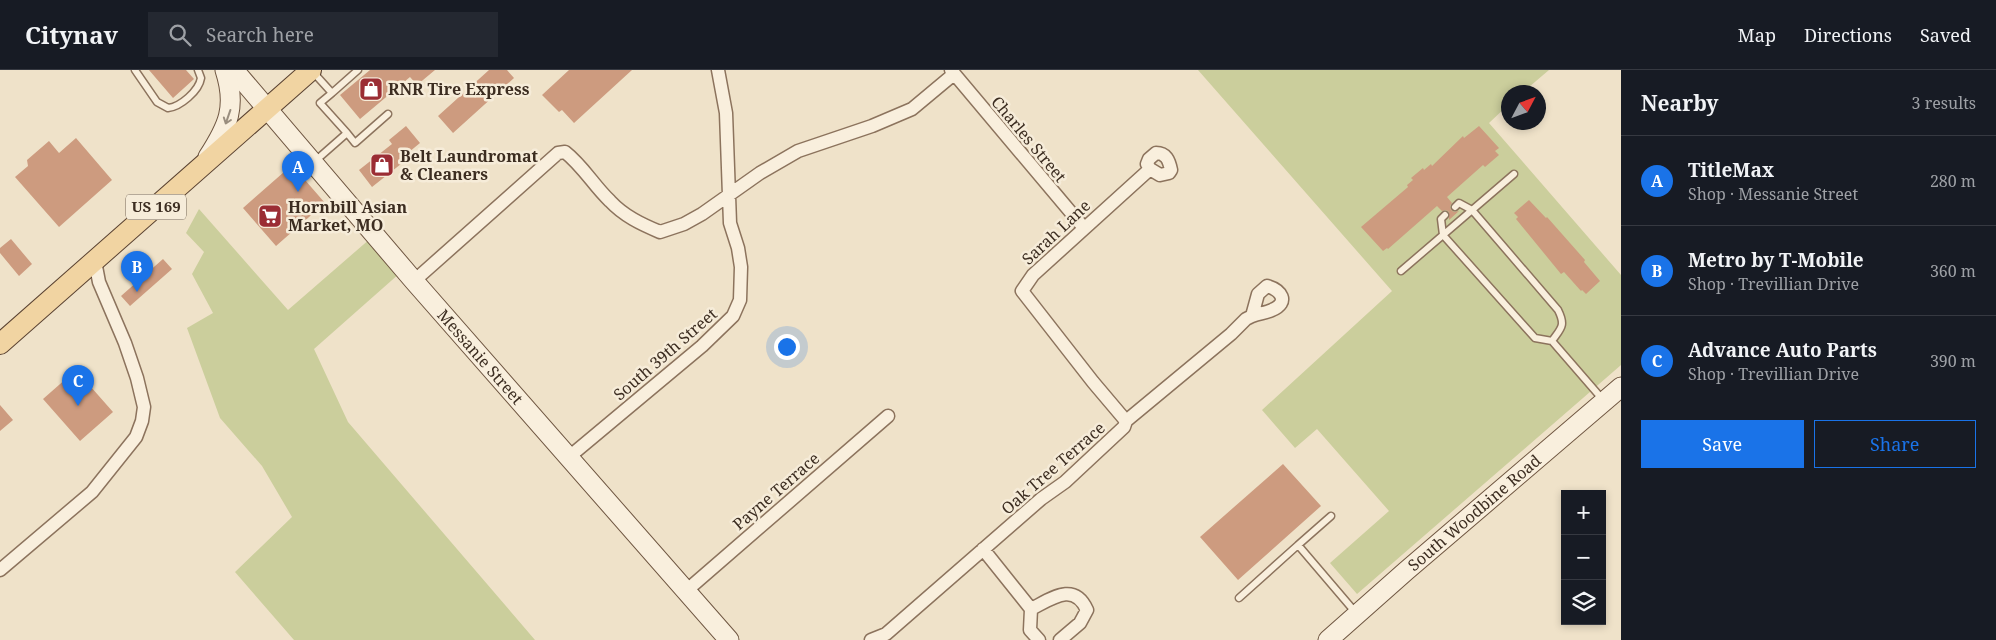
<!DOCTYPE html>
<meta charset="utf-8">
<style>
body{margin:0;font-family:"Noto Serif",serif;background:#242831;color:#f1f3f6}
.controls{position:absolute;right:15px;bottom:15px;display:grid;overflow:hidden;border-radius:0px;box-shadow:0 2px 8px #0003}
.controls button{width:45px;height:45px;display:grid;place-items:center;padding:0;border:0;border-bottom:1px solid #363941;background:#171b24;color:#f1f3f6;font:25px sans-serif}
.compass{position:absolute;left:1501px;top:15px;width:45px;height:45px;border-radius:50%;background:#171b24;box-shadow:0 2px 8px #0003;rotate:49deg}
.you{position:absolute;left:786px;top:276px;width:18px;height:18px;margin:-12px;border:4px solid #fff;border-radius:50%;background:#1a73e8;box-shadow:0 0 0 8px #1a73e833}
.badge{display:grid;place-items:center;width:32px;height:32px;border-radius:50%;background:#1a73e8;color:#fff;font-size:16px;font-weight:700}
.pin{position:absolute;translate:-50% -41px;filter:drop-shadow(0 1px 2px #0008)}
.pin::after{content:'';position:absolute;top:26px;width:18px;height:15px;background:inherit;clip-path:polygon(0 0,100% 0,50% 100%)}
.list{margin:0;padding:0;list-style:none}
h2{display:flex;justify-content:space-between;align-items:center;height:65px;margin:0;padding:0 20px;font-size:21px}
h2 small{font-size:16px;font-weight:400;color:#9ea1a6}
.list li{display:grid;grid-template-columns:32px 1fr auto;gap:15px;align-items:center;box-sizing:border-box;height:90px;padding:0 20px;border-top:1px solid #363941}
.list b{display:block;font-size:19px;white-space:nowrap}
.list p{margin:0;font-size:16px;white-space:nowrap;color:#9ea1a6}
.list em{font-size:16px;font-style:normal;color:#9ea1a6}
.actions{display:flex;gap:10px;padding:15px 20px}
.actions a{flex:1;padding:11px 0;border:1px solid #1a73e8;border-radius:0px;text-align:center;font-size:18px;color:#1a73e8}
.actions .main{background:#1a73e8;color:#fff}
.icon{flex:none;width:28px;height:28px;fill:none;stroke:currentColor;stroke-width:2;stroke-linecap:round;stroke-linejoin:round}
.map{position:relative;flex:none;width:1621px;height:570px;overflow:hidden}
header{display:flex;align-items:center;gap:30px;box-sizing:border-box;height:70px;padding:0 25px;background:#171b24;border-bottom:1px solid #363941}
header strong{font-size:24px}
nav{display:flex;gap:28px;margin-inline-start:auto;font-size:18px}
.search{width:350px;height:45px;background:#242831;display:flex;align-items:center;gap:12px;box-sizing:border-box;padding:0 18px;border-radius:0px;color:#9ea1a6;font-size:19px}
main{display:flex}
aside{flex:1;background:#171b24}
.map>svg:first-child{display:block}
</style>
<header>
<strong>Citynav</strong>
<div class="search"><svg class="icon" aria-label="search" viewBox="0 0 24 24"><circle cx="10" cy="10" r="6"/><path d="M15 15l6 6"/></svg>Search here</div>
<nav><a>Map</a><a>Directions</a><a>Saved</a></nav>
</header>
<main>
<div class="map">
<svg width="1621" height="570" viewBox="0 0 1621 570">
<rect width="100%" height="100%" fill="#efe2c9"/>
<!-- green -->
<path fill="#cbce9c" d="M1198 0H1549L1523 22H1508V35L1489 53 1621 205V295L1357 524 1330 493 1389 441 1317 359 1295 378 1262 340 1392 221Z
M199 139 288 240 371 168 400 203 314 279 348 352 535 570H294L235 502 292 447 262 396 220 348 187 258 213 243 192 204 204 182 186 163Z"/>
<!-- building -->
<path fill="#cd9b7f" d="M149 0H186L194 9 173 28Z
M370 0H435L417 15 410 7 360 49 340 25Z
M489 0H507L514 8 453 63 438 46Z
M569 0H632L574 53 562 40 559 42 542 25Z
M406 56 420 73 403 87 406 90 372 117 359 100 392 74 389 70Z
M1479 56 1499 78 1495 81 1499 85 1485 97 1483 95 1447 127 1452 133 1450 136 1451 140 1454 142 1459 141 1449 150V142L1446 140 1442 141 1437 136 1388 179 1387 178 1383 181 1361 157 1408 117 1407 115 1413 110 1411 108 1423 98 1424 100 1431 94 1432 96 1463 66 1464 68Z
M76 68 112 110 59 157 15 107 28 96 27 90 49 71 59 83Z
M292 95 325 133 276 176 243 138Z
M1529 130 1546 148 1547 147 1585 190 1584 192 1600 211 1586 224 1582 220 1581 221 1564 202 1561 204 1516 149 1518 147 1514 143Z
M11 169 32 194 19 206 0 183V178Z
M163 189 172 199 130 236 121 226Z
M76 300 113 342 80 371 43 329Z
M0 335 13 350 0 361Z
M1283 394 1321 436 1238 510 1200 467Z"/>
<g fill="none" stroke-linecap="round" stroke-linejoin="round">
<!-- lane casing -->
<g stroke="#8c735d" stroke-width="9">
<path id="lane" d="M135 0 157 32 168 38C180 37 199 21 201 8L198 0
M313 2 332 23 320 33 347 63 314 92
M332 23 358 0
M347 63 355 73 388 44
M1514 104 1443 165 1535 268 1552 271 1604 331
M1455 137 1459 133 1472 140 1558 240C1566 256 1561 258 1552 271
M1401 201 1443 165 1441 149 1445 145
M1298 475 1331 446
M1239 528 1298 475 1356 543"/>
</g>
<!-- street casing -->
<g stroke="#8c735d" stroke-width="15">
<path id="street" d="M951 0 1084 158
M1156 83C1166 83 1169 90 1171 100L1169 103 1160 105 1150 99 1147 94 1149 89Z
M414 211 558 83 565 82C583 96 594 116 610 131 624 146 641 154 660 162L684 154 702 144 760 103 798 81 872 56 912 39 954 4
M1267 216C1281 220 1290 232 1272 240 1266 243 1259 243 1252 246L1258 224Z
M1126 351 1093 312 1022 221 1033 205 1150 99
M569 387 702 276 733 246 740 230 741 197 738 178 730 153 726 43 718 0
M983 479 1031 539
M0 500 92 422 136 367 142 351 144 337 137 308 125 273 99 212 95 191
M686 521 888 346
M871 570 886 564 1041 429 1065 412 1124 357 1126 351 1231 264 1246 249 1252 246
M1039 570 1030 560 1031 539C1051 529 1074 511 1087 540L1080 553 1060 570"/>
</g>
<!-- secondary casing -->
<g stroke="#6e5540" stroke-width="21">
<g id="secondary">
<path id="s1" d="M234 0 414 211 729 570"/>
<path d="M208 87C228 56 237 37 225 0"/>
<path id="s2" d="M1328 570 1406 501 1621 317"/>
</g>
</g>
<!-- primary casing -->
<g stroke="#5a4231" stroke-width="22">
<path id="primary" d="M0 274 311 0"/>
</g>
<!-- lane -->
<use href="#lane" stroke="#f9efdd" stroke-width="6"/>
<!-- street -->
<use href="#street" stroke="#f9efdd" stroke-width="12"/>
<!-- secondary -->
<use href="#secondary" stroke="#f9efdd" stroke-width="19"/>
<!-- primary -->
<use href="#primary" stroke="#f1d4a2" stroke-width="20"/>
</g>
<!-- one-way arrows -->
<defs><path id="oneway-shaft" d="M-6 0H5M1.5-3L5.5 0L1.5 3" fill="none" stroke-width="1.6" stroke-linecap="round" stroke-linejoin="round" transform="scale(1.25)"/></defs>
<use stroke="#9a8e7f" href="#oneway-shaft" transform="translate(228 47) rotate(109)"/>
<!-- icons -->
<defs>
<g id="shop-square" transform="scale(1.25)"><rect x="-9" y="-9" width="18" height="18" rx="4" fill="#9b2d34" stroke="#f6ecd9"/><path d="M-5-2.5h2.3a2.7 3.5 0 0 1 5.4 0H5L5.5 6h-11ZM-1.5-2.5h3a1.5 2.3 0 0 0-3 0Z" fill="#fff"/></g>
<g id="supermarket-square" transform="scale(1.25)"><rect x="-9" y="-9" width="18" height="18" rx="4" fill="#9b2d34" stroke="#f6ecd9"/><path d="M-6-5.5h2.5l.6 2H6L4.5 2H-2.5L-4.4-4H-6ZM-1.5 3.2a1.3 1.3 0 1 0 .1 0ZM3 3.2a1.3 1.3 0 1 0 .1 0Z" fill="#fff"/></g>
</defs>
<g fill-rule="evenodd">
<use href="#shop-square" x="371" y="19"/>
<use href="#shop-square" x="382" y="95"/>
<use href="#supermarket-square" x="270" y="146"/>
</g>
<g text-anchor="middle" stroke-width="5" stroke-linejoin="round" paint-order="stroke">
<!-- shield labels -->
<rect fill="#f6ecd9" stroke="#746658" stroke-width="1" x="126" y="124.5" width="60" height="25" rx="4"/>
<g font-size="15" font-weight="bold" fill="#3c2d21">
<text x="156" y="142">US 169</text>
</g>
<!-- poi labels -->
<g font-size="16" font-weight="bold" fill="#3c2d21" stroke="#f6ecd9" text-anchor="start">
<text x="388" y="25">RNR Tire Express</text>
<text x="400" y="92">Belt Laundromat<tspan x="400" dy="18">&amp; Cleaners</tspan></text>
<text x="288" y="143">Hornbill Asian<tspan x="288" dy="18">Market, MO</tspan></text>
</g>
<!-- street labels -->
<g font-size="16" fill="#3c2d21" stroke="#f6ecd9">
<text transform="translate(1029 69) rotate(50)" y="6">Charles Street</text>
<text transform="translate(1056 162) rotate(-43)" y="6">Sarah Lane</text>
<text transform="translate(665 284) rotate(-41)" y="6">South 39th Street</text>
<text dy="6" stroke="none"><textPath href="#s1" startOffset="378">Messanie Street</textPath></text>
<text transform="translate(1053 398) rotate(-41)" y="6">Oak Tree Terrace</text>
<text transform="translate(776 421) rotate(-41)" y="6">Payne Terrace</text>
<text dy="6" stroke="none"><textPath href="#s2" startOffset="194">South Woodbine Road</textPath></text>
</g>
</g>
</svg>
<div class="controls">
<button>+</button>
<button>−</button>
<button><svg class="icon" aria-label="layers" viewBox="0 0 24 24"><path d="M12 4l9 5-9 5-9-5zM3 14l9 5 9-5"/></svg></button>
</div>
<svg class="compass" viewBox="-18 -18 36 36"><path d="M0-13l5 13h-10z" fill="#e53935"/><path d="M0 13l5-13h-10z" fill="#9ea1a6"/></svg>
<div class="you"></div>
<div class="pin badge" style="left:298px;top:122px">A</div>
<div class="pin badge" style="left:137px;top:222px">B</div>
<div class="pin badge" style="left:78px;top:336px">C</div>
</div>
<aside>
<h2>Nearby<small>3 results</small></h2>
<ul class="list">
<li><span class="badge">A</span><div><b>TitleMax</b><p>Shop · Messanie Street</p></div><em>280 m</em></li>
<li><span class="badge">B</span><div><b>Metro by T-Mobile</b><p>Shop · Trevillian Drive</p></div><em>360 m</em></li>
<li><span class="badge">C</span><div><b>Advance Auto Parts</b><p>Shop · Trevillian Drive</p></div><em>390 m</em></li>
</ul>
<div class="actions"><a class="main">Save</a><a>Share</a></div>
</aside>
</main>
